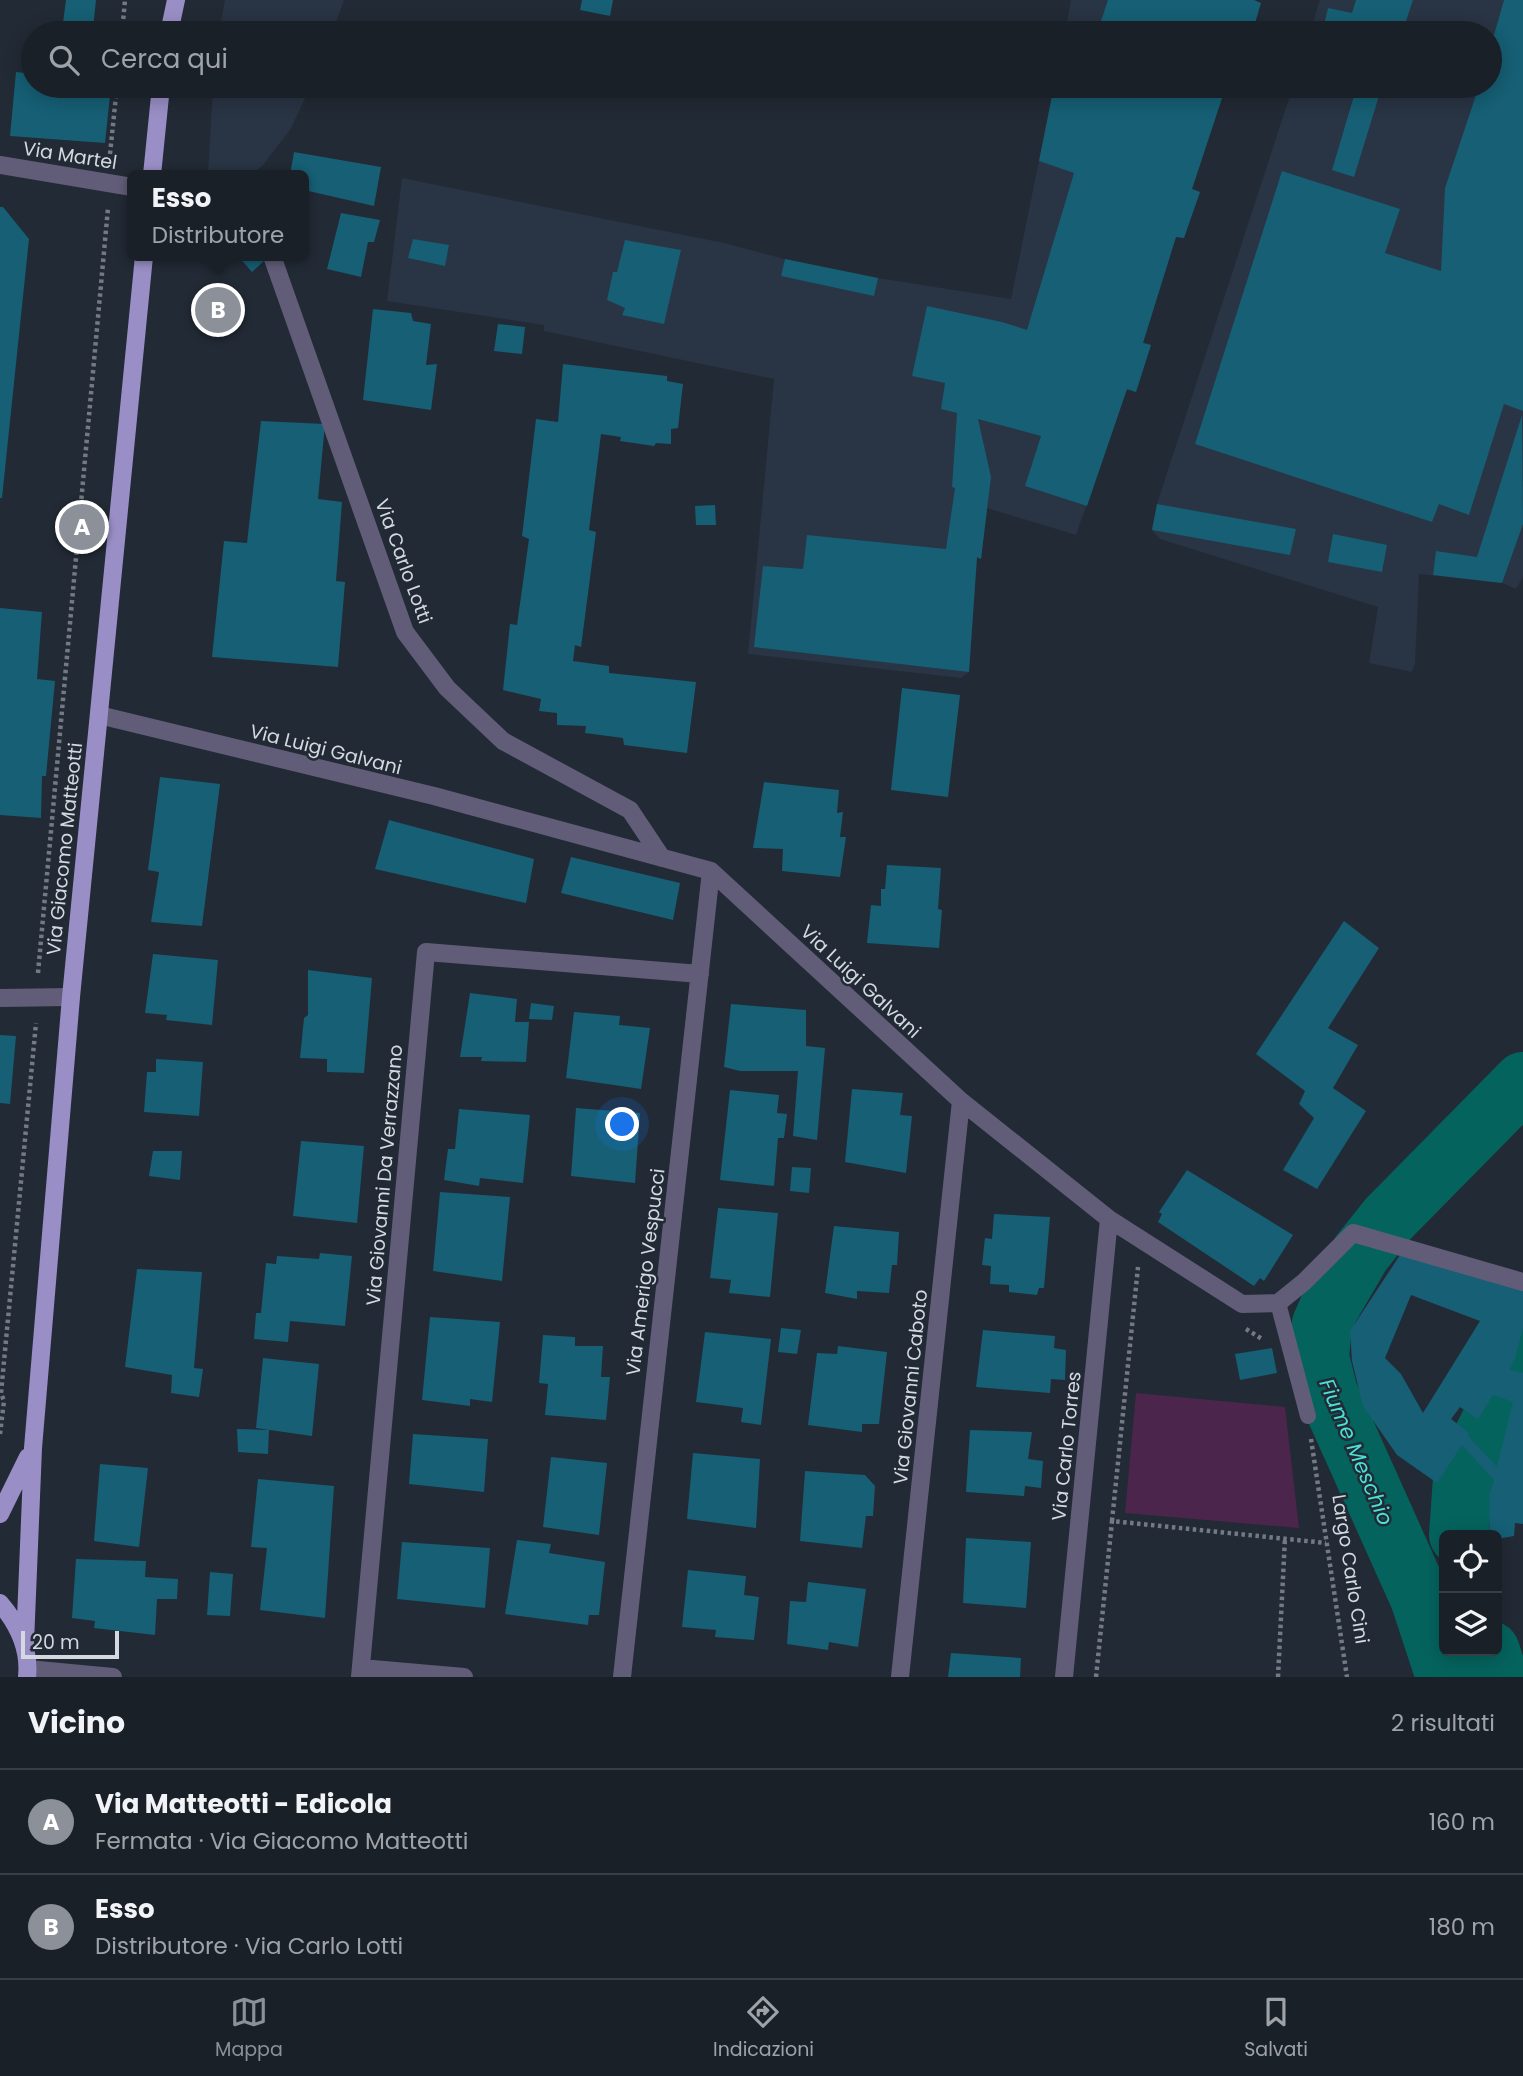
<!DOCTYPE html>
<html lang="it">
<meta charset="utf-8">
<style>
body{margin:0;font-family:Poppins,sans-serif;background:#272d34;color:#f1f3f6}
.controls{position:absolute;right:21px;bottom:21px;display:grid;overflow:hidden;border-radius:10px;box-shadow:0 4px 18px #0003}
.controls button{width:63px;height:63px;display:grid;place-items:center;padding:0;border:0;border-bottom:2px solid #383e45;background:#1a2028;color:#f1f3f6;font:35px sans-serif}
.scale{position:absolute;left:21px;bottom:18px;width:98px;box-sizing:border-box;padding-left:7px;border:4px solid #d4d9e0;border-top:0;font-size:19px;line-height:24px;white-space:nowrap;color:#d4d9e0;-webkit-text-stroke:5px #222a35;paint-order:stroke}
.you{position:absolute;left:623px;top:1125px;width:24px;height:24px;margin:-18px;border:5px solid #fff;border-radius:50%;background:#1a73e8;box-shadow:0 0 0 10px #1a73e833}
.badge{display:grid;place-items:center;width:46px;height:46px;border-radius:50%;background:#8c9099;color:#fff;font-size:23px;font-weight:700}
.pin{position:absolute;translate:-50% -50%;border:4px solid #fff;box-shadow:0 2px 7px #0006}
.popup{position:absolute;left:127px;top:170px;width:182px;height:91px;box-sizing:border-box;display:grid;place-content:center;border-radius:10px;background:#1a2028;filter:drop-shadow(0 2px 5px #0005);font-size:23px;white-space:nowrap;color:#9fa3a8}
.popup b{font-size:26px;color:#f1f3f6}
.popup::after{content:'';position:absolute;left:50%;top:100%;margin-left:-14px;border:14px solid transparent;border-top-color:#1a2028}
.list{margin:0;padding:0;list-style:none}
h2{display:flex;justify-content:space-between;align-items:center;height:91px;margin:0;padding:0 28px;font-size:30px}
h2 small{font-size:23px;font-weight:400;color:#9fa3a8}
.list li{display:grid;grid-template-columns:46px 1fr auto;gap:21px;align-items:center;box-sizing:border-box;height:105px;padding:0 28px;border-top:2px solid #383e45}
.list b{display:block;font-size:26px;white-space:nowrap}
.list p{margin:0;font-size:23px;white-space:nowrap;color:#9fa3a8}
.list em{font-size:23px;font-style:normal;color:#9fa3a8}
.icon{flex:none;width:38px;height:38px;fill:none;stroke:currentColor;stroke-width:2;stroke-linecap:round;stroke-linejoin:round}
.map{position:relative;flex:none;width:1523px;height:1677px;overflow:hidden}
.search{position:absolute;background:#1a2028;box-shadow:0 4px 18px #0003;left:21px;right:21px;top:21px;height:77px;display:flex;align-items:center;gap:18px;box-sizing:border-box;padding:0 24px;border-radius:38px;color:#9fa3a8;font-size:26px}
.sheet{height:301px;background:#1a2028}
nav{display:flex;justify-content:space-around;align-items:center;box-sizing:border-box;height:98px;border-top:2px solid #383e45;background:#1a2028;font-size:19px;color:#9fa3a8}
nav a{display:grid;justify-items:center;gap:4px}
nav .on{color:#8c9099}
.map>svg:first-child{display:block}
</style>
<div class="map">
<svg width="1523" height="1677" viewBox="0 0 1523 1677">
<rect width="100%" height="100%" fill="#222a35"/>
<!-- built -->
<path fill="#293444" d="M225 0H344L332 33H219Z
M1071 0H1254L1261 3 1252 33H1065Z
M1320 0H1523V577L1516 589 1502 583 1419 574 1415 664 1412 672 1369 663 1378 607 1160 539 1152 530 1157 504 1293 86H1490V33H1310Z
M213 86H311L290 130 263 165 251 175H208Z
M1054 86H1226L1192 189 1200 192 1184 238 1176 237 1143 342 1151 345 1136 392 1127 390 1076 535 987 508 981 559 977 558 969 672 961 678 748 654 774 379 544 331V325L387 301 402 178 724 243 796 262 878 278 1011 299Z"/>
<!-- green -->
<path fill="#4b254b" d="M1136 1393 1285 1407 1299 1528 1125 1513Z"/>
<g fill="none" stroke-linecap="round" stroke-linejoin="round">
<!-- river -->
<path stroke="#05635e" stroke-width="60" d="M1459 1535 1463 1478 1523 1357
M1490 1651 1498 1677
M1446 1677 1420 1598 1328 1393 1319 1357 1322 1324 1329 1308 1361 1253 1389 1218 1523 1082"/>
</g>
<!-- building -->
<path fill="#165f75" fill-rule="evenodd" d="M66 0H96L93 28 63 23Z
M582 0H613L610 16 580 10Z
M1108 0H1254L1261 3 1252 33H1097Z
M1356 0H1413L1402 33H1322L1328 8 1352 13Z
M1504 0H1523V411L1504 404 1469 515 1439 504 1432 522 1195 444 1282 171 1400 209 1385 253 1441 271 1445 188 1479 86H1490V49Z
M16 72 33 74V86H111L105 143 10 136Z
M1054 86H1226L1192 189 1200 192 1184 238 1176 237 1143 343 1151 345 1136 392 1127 389 1087 506 1025 486 1041 436 978 419 991 477 981 559 977 557 969 672 754 647 763 566 803 569 807 535 946 549 955 488 952 487 957 413 941 409 945 383 912 376 927 306 1002 322 1027 330 1074 173 1039 161Z
M1356 89 1379 96 1354 177 1332 170Z
M294 152 381 167 374 206 304 190V175H290Z
M0 207H3L29 239 2 498H0Z
M341 213 380 220 374 242H368L361 277 327 269Z
M413 239 449 245 445 266 408 258Z
M625 240 681 250 664 324 622 315 625 308 607 300 613 272H617Z
M238 256H261L265 260 252 272Z
M785 259 878 278 874 296 781 276Z
M373 309 411 313 413 321 431 324 426 365 437 364 431 410 363 400Z
M498 324 525 327 522 354 494 351Z
M563 364 667 376V381L683 384 678 428 671 429V444L656 443 654 446 620 441 621 437 601 434 589 530 596 532 581 647 575 645 573 661 609 666V673L696 682 687 753 624 745 623 738 585 733 586 726 557 725V713L539 711 541 699 503 690 510 624 517 625 529 539 522 536 536 419 558 422Z
M1522 415 1523 524 1502 583 1433 575 1436 551 1477 557Z
M261 421 325 424 318 499 342 502 336 581 345 582 338 667 212 657 224 541 247 543Z
M1157 504 1296 529 1290 555 1152 530Z
M715 505 716 525H696L695 506Z
M1333 534 1387 545 1382 572 1328 562Z
M0 608 42 612 37 679 55 681 46 776H42L41 818 0 815Z
M902 688 960 695 948 797 891 790Z
M160 777 220 784 202 926 151 922 159 872 148 870Z
M764 782 839 790 837 813 843 812 840 837H846L840 877 782 871 783 849 753 848Z
M389 820 534 859 526 903 375 869Z
M571 857 680 883 673 920 561 893Z
M887 865 941 868 938 909 942 910 939 948 867 943 871 905 881 906V889H885Z
M1344 921 1379 948 1328 1028 1358 1045 1333 1088 1366 1111 1317 1189 1283 1170 1314 1118 1299 1104 1305 1091 1256 1054Z
M153 954 218 960 212 1025 166 1020 167 1015 145 1013Z
M308 970 372 978 364 1073 327 1072V1059L300 1058 304 1018 308 1015Z
M470 993 517 999 515 1022H529L526 1062 481 1061 482 1057H460Z
M531 1003 554 1006 552 1020 529 1019Z
M731 1004 806 1010V1046L825 1048 817 1140 793 1136 798 1071H740L724 1067Z
M574 1012 620 1016 619 1025 650 1028 641 1089 566 1078Z
M0 1035 16 1036 10 1104 0 1103Z
M156 1059 203 1062 199 1116 144 1112 147 1072H156Z
M852 1089 903 1093 900 1115 912 1116 906 1173 845 1162Z
M730 1090 779 1095 777 1113 787 1114 784 1138H778L774 1186 720 1180Z
M576 1108 640 1113 635 1183 571 1176Z
M459 1109 530 1115 523 1183 480 1178 479 1186 444 1180 448 1149H455Z
M301 1141 364 1146 357 1223 293 1216Z
M153 1151H182L180 1180 149 1176Z
M792 1167 811 1168 809 1193 790 1191Z
M1187 1170 1293 1235 1264 1281 1260 1278 1254 1286 1158 1222 1162 1214 1159 1212Z
M440 1192 510 1197 502 1281 433 1271Z
M718 1208 778 1213 770 1297 729 1293 731 1280 710 1278Z
M994 1214 1050 1217 1044 1288H1039L1037 1295 1009 1292V1285L990 1284 991 1266 982 1265 985 1238 992 1239Z
M834 1226 899 1232 897 1265H892L889 1293 857 1291V1299L825 1293Z
M320 1253 352 1256 345 1326 290 1321 288 1342 254 1339 256 1313H261L266 1263 276 1264 277 1256 319 1259Z
M1400 1255 1523 1291V1329L1514 1361 1509 1370 1523 1373V1524L1515 1523 1514 1536 1497 1539V1535H1490L1489 1496 1494 1480 1462 1445 1437 1483 1397 1455 1363 1406 1352 1361 1350 1331ZM1411 1295 1480 1321 1423 1413 1401 1374 1385 1358ZM1493 1395 1513 1402 1497 1467 1468 1436 1469 1433 1451 1419 1460 1407 1478 1419Z
M137 1269 202 1272 194 1368 203 1369 199 1397 171 1393 172 1375 125 1367Z
M430 1317 500 1322 492 1402 470 1399V1406L422 1400Z
M781 1328 801 1330 797 1354 778 1352Z
M983 1330 1055 1336 1054 1348 1066 1350 1065 1380 1051 1379 1050 1393 976 1387Z
M705 1332 771 1339 761 1425 741 1422 743 1408 696 1402Z
M543 1335 575 1337V1346H603L601 1377H610L606 1420 545 1415 548 1384 539 1383Z
M838 1346 887 1352 879 1424H862V1432L808 1425 817 1353 837 1354Z
M1272 1348 1277 1373 1240 1380 1235 1354Z
M263 1358 319 1364 312 1436 256 1428Z
M237 1429 269 1430 268 1454 238 1452Z
M970 1430 1032 1432 1028 1459 1043 1461 1041 1488 1025 1486 1024 1496 966 1492Z
M413 1434 488 1439 484 1492 409 1484Z
M693 1453 760 1459 756 1528 687 1519Z
M551 1457 607 1463 599 1535 543 1527Z
M100 1464 148 1468 139 1547 94 1541Z
M805 1471 865 1475 875 1486 873 1516H866L862 1548 800 1541Z
M258 1479 334 1486 325 1618 260 1610 267 1548 251 1547Z
M966 1538 1031 1542 1026 1608 963 1603Z
M517 1540 551 1544 549 1553 605 1562 599 1615H589L588 1625 505 1614Z
M402 1542 490 1548 485 1608 397 1599Z
M76 1559 146 1561 145 1577 178 1579 177 1599H157L155 1635 94 1628 95 1621 72 1618Z
M688 1570 746 1576 744 1595 759 1597 754 1640 715 1637 716 1630 682 1627Z
M210 1572 233 1574 230 1616 207 1615Z
M808 1582 866 1589 858 1647 829 1642 828 1650 787 1644 790 1601 806 1602Z
M951 1653 1021 1658 1020 1677H948Z"/>
<g fill="none" stroke-linecap="round" stroke-linejoin="round">
<!-- path -->
<path stroke="#747a83" stroke-width="4.5" stroke-dasharray="3.5 3.5" stroke-linecap="butt" d="M122 33 125 0
M110 154 117 86
M38 973 108 208
M1246 1329 1262 1339
M0 1434 4 1401 1 1393 36 1023
M1311 1439 1347 1677
M1112 1521 1138 1267
M1096 1677 1112 1521 1326 1543
M1278 1677 1285 1538"/>
<!-- lane -->
<path stroke="#615d78" stroke-width="16" d="M1278 1303 1308 1416"/>
<!-- street -->
<path stroke="#615d78" stroke-width="18" d="M0 165 132 187
M272 256 405 632 447 688 503 741 630 810 662 858
M99 715 434 796 711 871 961 1101 1109 1219 1242 1304 1278 1303 1304 1282 1353 1233 1523 1282
M0 998 71 997
M361 1668 464 1677
M28 1669 113 1677
M360 1677 426 952 700 974
M622 1677 711 871
M900 1677 961 1101
M1064 1677 1109 1219"/>
<!-- primary -->
<path stroke="#998fc6" stroke-width="18" d="M169 33 176 0
M152 175 161 86
M0 1514 28 1457
M0 1603C18 1624 30 1649 27 1677
M25 1643 33 1448 71 997 144 256"/>
</g>
<g text-anchor="middle" stroke-width="5" stroke-linejoin="round" paint-order="stroke">
<!-- street labels -->
<g font-size="19" fill="#d4d9e0" stroke="#222a35">
<text transform="translate(70 155) rotate(9)" y="7">Via Martel</text>
<text transform="translate(404 561) rotate(70)" y="7">Via Carlo Lotti</text>
<text transform="translate(326 749) rotate(14)" y="7">Via Luigi Galvani</text>
<text transform="translate(64 849) rotate(-84)" y="7">Via Giacomo Matteotti</text>
<text transform="translate(861 981) rotate(43)" y="7">Via Luigi Galvani</text>
<text transform="translate(384 1175) rotate(-85)" y="7">Via Giovanni Da Verrazzano</text>
<text transform="translate(645 1272) rotate(-83)" y="7">Via Amerigo Vespucci</text>
<text transform="translate(910 1387) rotate(-84)" y="7">Via Giovanni Caboto</text>
<text transform="translate(1066 1446) rotate(-84)" y="7">Via Carlo Torres</text>
<text transform="translate(1351 1569) rotate(81)" y="7">Largo Carlo Cini</text>
</g>
<!-- water labels -->
<g font-size="21" font-style="italic" fill="#49e1d7" stroke="#222a35">
<text transform="translate(1356 1452) rotate(67)" y="7">Fiume Meschio</text>
</g>
</g>
</svg>
<div class="controls">
<button><svg class="icon" aria-label="locate" viewBox="0 0 24 24"><circle cx="12" cy="12" r="6"/><path d="M12 2v4M12 18v4M2 12h4M18 12h4"/></svg></button>
<button><svg class="icon" aria-label="layers" viewBox="0 0 24 24"><path d="M12 4l9 5-9 5-9-5zM3 14l9 5 9-5"/></svg></button>
</div>
<div class="scale">20 m</div>
<div class="you"></div>
<div class="pin badge" style="left:82px;top:527px">A</div>
<div class="pin badge" style="left:218px;top:310px">B</div>
<div class="popup"><b>Esso</b>Distributore</div>
<div class="search"><svg class="icon" aria-label="search" viewBox="0 0 24 24"><circle cx="10" cy="10" r="6"/><path d="M15 15l6 6"/></svg>Cerca qui</div>
</div>
<section class="sheet">
<h2>Vicino<small>2 risultati</small></h2>
<ul class="list">
<li><span class="badge">A</span><div><b>Via Matteotti - Edicola</b><p>Fermata · Via Giacomo Matteotti</p></div><em>160 m</em></li>
<li><span class="badge">B</span><div><b>Esso</b><p>Distributore · Via Carlo Lotti</p></div><em>180 m</em></li>
</ul>
</section>
<nav>
<a class="on"><svg class="icon" aria-label="map" viewBox="0 0 24 24"><path d="M3 6l6-2 6 2 6-2v14l-6 2-6-2-6 2zM9 4v14M15 6v14"/></svg>Mappa</a>
<a><svg class="icon" aria-label="directions" viewBox="0 0 24 24"><path d="M12 3l9 9-9 9-9-9zM9 14v-3h6M13 9l2 2-2 2"/></svg>Indicazioni</a>
<a><svg class="icon" aria-label="saved" viewBox="0 0 24 24"><path d="M7 4h10v16l-5-4-5 4z"/></svg>Salvati</a>
</nav>
